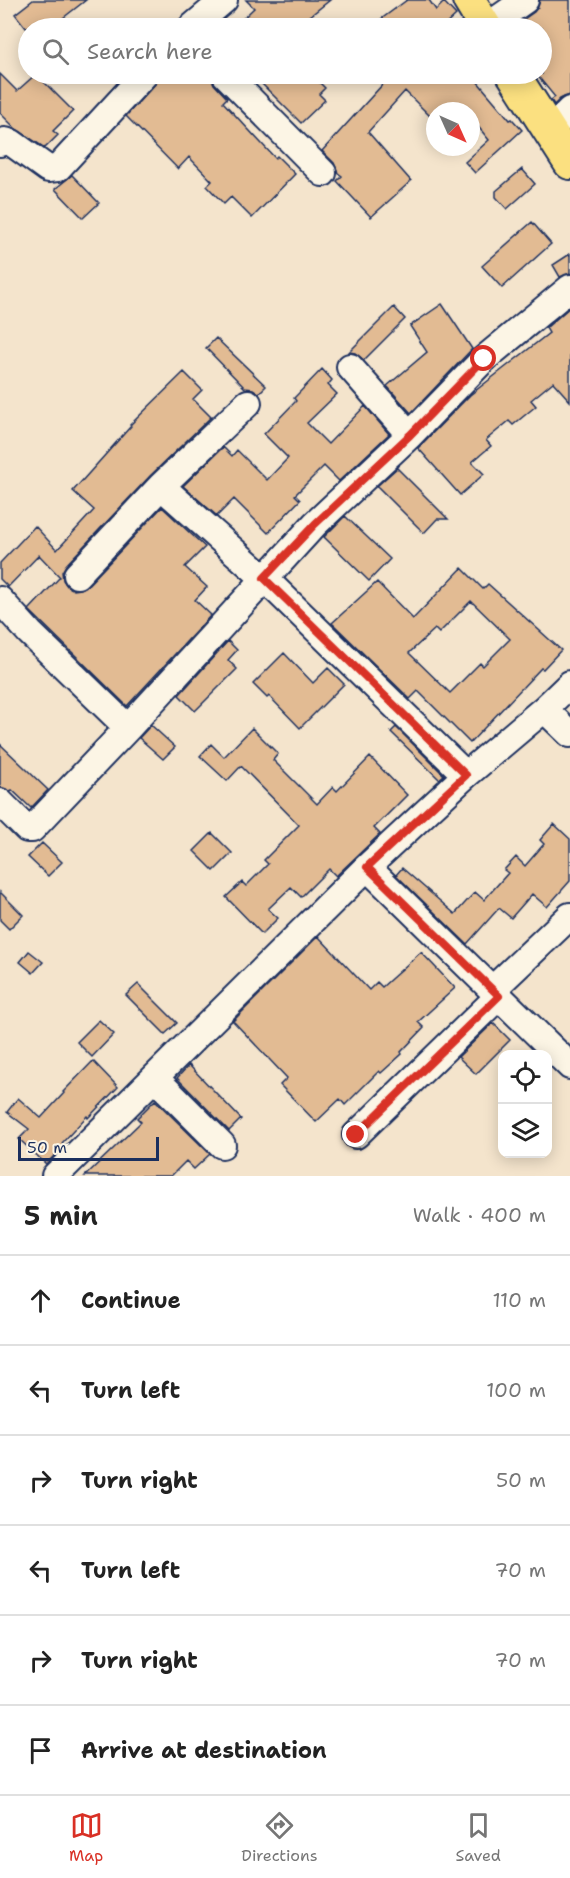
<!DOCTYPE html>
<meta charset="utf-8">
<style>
body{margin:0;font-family:"Shantell Sans",sans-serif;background:#f6f6f6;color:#222}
.controls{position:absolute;right:18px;bottom:18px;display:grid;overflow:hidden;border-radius:12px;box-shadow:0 3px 15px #0003}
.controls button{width:54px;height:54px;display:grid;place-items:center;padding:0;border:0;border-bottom:2px solid #e0e0e0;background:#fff;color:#222;font:30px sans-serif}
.compass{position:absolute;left:426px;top:102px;width:54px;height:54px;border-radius:50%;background:#fff;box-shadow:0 3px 15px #0003;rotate:135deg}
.scale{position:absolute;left:18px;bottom:15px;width:141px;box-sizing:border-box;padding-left:6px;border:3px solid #1b2f5e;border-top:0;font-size:16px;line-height:21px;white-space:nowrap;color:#1b2f5e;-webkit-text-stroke:4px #fcf5e5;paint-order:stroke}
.stop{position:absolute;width:18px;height:18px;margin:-14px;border:4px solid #d93025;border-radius:50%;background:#fff}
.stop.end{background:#d93025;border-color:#fff;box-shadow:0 2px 6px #0008}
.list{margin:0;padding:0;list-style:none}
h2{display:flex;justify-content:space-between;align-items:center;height:78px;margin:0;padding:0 24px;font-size:26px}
h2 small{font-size:20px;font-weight:400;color:#767676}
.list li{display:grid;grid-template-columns:39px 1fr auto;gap:18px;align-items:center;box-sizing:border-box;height:90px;padding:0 24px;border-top:2px solid #e0e0e0}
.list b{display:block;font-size:22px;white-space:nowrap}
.list em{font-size:20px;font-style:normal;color:#767676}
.icon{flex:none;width:33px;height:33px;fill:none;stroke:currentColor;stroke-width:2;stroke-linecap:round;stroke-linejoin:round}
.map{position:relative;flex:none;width:570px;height:1176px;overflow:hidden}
.search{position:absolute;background:#fff;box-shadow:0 3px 15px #0003;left:18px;right:18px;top:18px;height:66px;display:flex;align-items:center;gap:15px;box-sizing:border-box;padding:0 21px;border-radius:33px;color:#767676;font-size:22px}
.sheet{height:618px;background:#fff}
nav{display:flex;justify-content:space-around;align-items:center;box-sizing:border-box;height:84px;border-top:2px solid #e0e0e0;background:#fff;font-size:16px;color:#767676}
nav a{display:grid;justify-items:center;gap:3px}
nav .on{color:#d93025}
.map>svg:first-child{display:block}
</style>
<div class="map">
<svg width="570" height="1176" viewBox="0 0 570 1176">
<rect width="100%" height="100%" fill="#f4e4cc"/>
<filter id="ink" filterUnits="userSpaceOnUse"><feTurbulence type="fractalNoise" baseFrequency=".0167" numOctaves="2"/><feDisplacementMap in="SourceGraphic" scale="12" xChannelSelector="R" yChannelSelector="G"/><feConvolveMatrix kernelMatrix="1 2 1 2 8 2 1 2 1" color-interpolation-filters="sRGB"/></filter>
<g filter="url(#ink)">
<!-- building -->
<path fill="#e2bb93" stroke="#1b2f5e" stroke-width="1.5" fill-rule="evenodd" d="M33 0H86L63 18 72 28H26L15 14Z
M246 0H330L295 28H233L254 8Z
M407 0H429L436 10 444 2 456 15 442 28H369Z
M540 0H570V95L560 99 554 105 551 100 555 97 536 74H542V28H516L514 26 534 12 538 7Z
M0 74 17 91 36 74 73 111 53 131 58 135 45 148 15 128 0 113Z
M164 74H210L214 84 227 98 223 102 275 158 277 156 295 174 252 218 231 197 224 204 207 186 212 181 189 157 178 169 126 116Z
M252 74H326L318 81 325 88 319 94 325 100 301 123Z
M372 74H471L510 120 512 119 522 130 475 173 465 162 489 140 471 118V111H455L448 105 442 111H435L433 119 405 91 368 132 411 181 371 217 337 181 342 176 338 173 334 163 322 151 383 84Z
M522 169 535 184 507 209 496 197V191Z
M72 175 99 203 83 218 55 189Z
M532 222 551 244 502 288 482 266Z
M570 254V273L560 277 553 265Z
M442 304 472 349 411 413 387 386 427 352 410 326Z
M394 307 405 319 364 360 355 353 349 352Z
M570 307V401L553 382 531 400 536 406 513 425 509 421 486 440 491 446 472 462 484 474 460 495 418 448 470 395 549 333 546 328Z
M216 338 266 386 259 393 253 389 245 388 206 348Z
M322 369 332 380 328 385 337 394 307 423 328 444 365 406 389 434 339 481 324 466 295 495 300 500 268 533 234 499 217 516 183 486 223 447 232 456 237 450 267 480 288 458 264 434 296 401 294 398Z
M184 372 202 390 193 399 211 417 150 476 66 565 62 572 63 580 67 586 74 590 81 589 87 586 162 507 205 547 185 567 207 587 195 600 211 615 127 706 29 610 60 577 39 555 8 587 0 579V563L35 526 57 550 94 510 73 491 131 426 130 425Z
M397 468 448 519H437L424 533 377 486Z
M345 516 390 559 369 581 324 537Z
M462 568 483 589 488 584 561 650 543 669 541 668 470 743 418 691 410 699 332 623 377 582 413 619ZM471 601 510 639 483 666 480 663 450 693 409 653 435 629 439 633Z
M228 641 237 650 228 660 237 669 195 711 179 695Z
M284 653 313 683 328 668 344 684 300 728 269 696 267 698 253 684Z
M151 725 175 747 163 759 139 738Z
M396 727 444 775 439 779 391 732Z
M252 728 278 754 273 760 317 804 333 787 337 791 370 757 407 795 374 828 380 834 336 876 329 869 301 897 291 887 268 909 278 918 262 934 226 897 242 882 246 886 268 864 264 860 299 825 241 766 227 781 200 756 211 744 224 757Z
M0 744 48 790 31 808 12 790 10 791 0 787Z
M554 824 570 839V881L547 907 532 894 511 918 499 908 467 944 396 875 402 868 455 914 475 892 484 900 508 873 504 870 516 857 525 866 544 844 540 840Z
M212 833 232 853 214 871 194 851Z
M42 843 62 862 48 876 28 857Z
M0 892 23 915 9 929 0 920Z
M318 936 369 990 377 982 382 987 421 952 455 988 418 1022 424 1028 401 1052 402 1054 381 1073 379 1071 345 1105 340 1099 316 1122 280 1085 287 1078 233 1021Z
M29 951 43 962 33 973 20 962Z
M138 984 177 1023 165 1034 126 995Z
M99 1020 114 1034 92 1057 77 1042Z
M493 1023 510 1040 476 1074 458 1057Z
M93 1061 118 1087 88 1118 87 1116 62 1143 64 1146 46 1164 19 1139 29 1129 7 1112 18 1098 41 1118 64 1093 63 1092Z
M189 1065 241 1119 229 1131 177 1078Z
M155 1100 210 1154 194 1169 186 1161 171 1176H85L141 1122 137 1118Z"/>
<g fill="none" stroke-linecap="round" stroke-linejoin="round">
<!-- minor casing -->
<g stroke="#1b2f5e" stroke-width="30">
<path id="minor" d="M191 28 224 0
M485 28 525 0
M225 74 323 173
M549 131 570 110
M0 143 5 141 12 143 48 169 58 168 145 74
M350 367 410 435
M161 486 264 578 466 775
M77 575 161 486 248 403
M0 600 30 633 128 728
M544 709 570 734
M0 802 27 829H32L128 728 315 524 410 435 484 359 570 288
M367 867 570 1066
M493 989 570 916
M155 1078 222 1145
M356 1135 499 996
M55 1176 367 867 466 775 544 709 570 684"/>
</g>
<!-- major casing -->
<g stroke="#1b2f5e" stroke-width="36">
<path id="major" d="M469 0 486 28
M513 74 570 163"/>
</g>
<!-- minor -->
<use href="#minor" stroke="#fcf5e5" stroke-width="26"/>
<!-- major -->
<use href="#major" stroke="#fbe080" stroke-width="32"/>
</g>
</g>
<g fill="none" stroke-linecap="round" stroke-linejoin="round" filter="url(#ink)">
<!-- route -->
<path stroke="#d93025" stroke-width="8" d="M356 1135 499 996 367 867 466 775 264 578 315 524 410 435 484 359"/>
</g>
</svg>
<div class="controls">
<button><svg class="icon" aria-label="locate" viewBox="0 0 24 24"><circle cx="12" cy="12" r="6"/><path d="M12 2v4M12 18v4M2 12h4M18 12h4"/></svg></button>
<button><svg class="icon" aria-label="layers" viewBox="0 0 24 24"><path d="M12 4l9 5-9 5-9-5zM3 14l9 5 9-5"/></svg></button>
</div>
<svg class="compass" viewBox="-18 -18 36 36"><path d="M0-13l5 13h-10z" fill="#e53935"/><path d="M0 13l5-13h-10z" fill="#767676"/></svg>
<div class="scale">50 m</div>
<div class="stop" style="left:484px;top:359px"></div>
<div class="stop end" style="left:356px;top:1135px"></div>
<div class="search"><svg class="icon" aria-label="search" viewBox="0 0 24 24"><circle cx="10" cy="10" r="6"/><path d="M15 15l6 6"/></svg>Search here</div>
</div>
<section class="sheet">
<h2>5 min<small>Walk · 400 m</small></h2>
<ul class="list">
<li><svg class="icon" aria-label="ahead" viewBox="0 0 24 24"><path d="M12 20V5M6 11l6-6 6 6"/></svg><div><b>Continue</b></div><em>110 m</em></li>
<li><svg class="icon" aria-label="left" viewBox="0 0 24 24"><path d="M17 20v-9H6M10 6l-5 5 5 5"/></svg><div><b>Turn left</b></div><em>100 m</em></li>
<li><svg class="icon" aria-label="right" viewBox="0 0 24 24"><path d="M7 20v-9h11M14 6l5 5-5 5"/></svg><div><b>Turn right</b></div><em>50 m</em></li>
<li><svg class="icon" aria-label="left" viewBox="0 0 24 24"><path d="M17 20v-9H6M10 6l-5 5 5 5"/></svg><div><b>Turn left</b></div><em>70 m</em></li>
<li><svg class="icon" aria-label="right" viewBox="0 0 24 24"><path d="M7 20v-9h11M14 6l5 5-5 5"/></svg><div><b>Turn right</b></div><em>70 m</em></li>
<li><svg class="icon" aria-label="arrive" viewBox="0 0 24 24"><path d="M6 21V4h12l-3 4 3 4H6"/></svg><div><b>Arrive at destination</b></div></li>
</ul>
</section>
<nav>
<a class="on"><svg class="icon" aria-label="map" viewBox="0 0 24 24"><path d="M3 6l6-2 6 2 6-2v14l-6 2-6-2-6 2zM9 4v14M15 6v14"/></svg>Map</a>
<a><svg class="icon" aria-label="directions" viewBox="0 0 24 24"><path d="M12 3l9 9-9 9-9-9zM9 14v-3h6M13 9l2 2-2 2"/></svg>Directions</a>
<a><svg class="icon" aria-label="saved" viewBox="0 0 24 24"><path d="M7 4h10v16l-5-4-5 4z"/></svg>Saved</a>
</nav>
